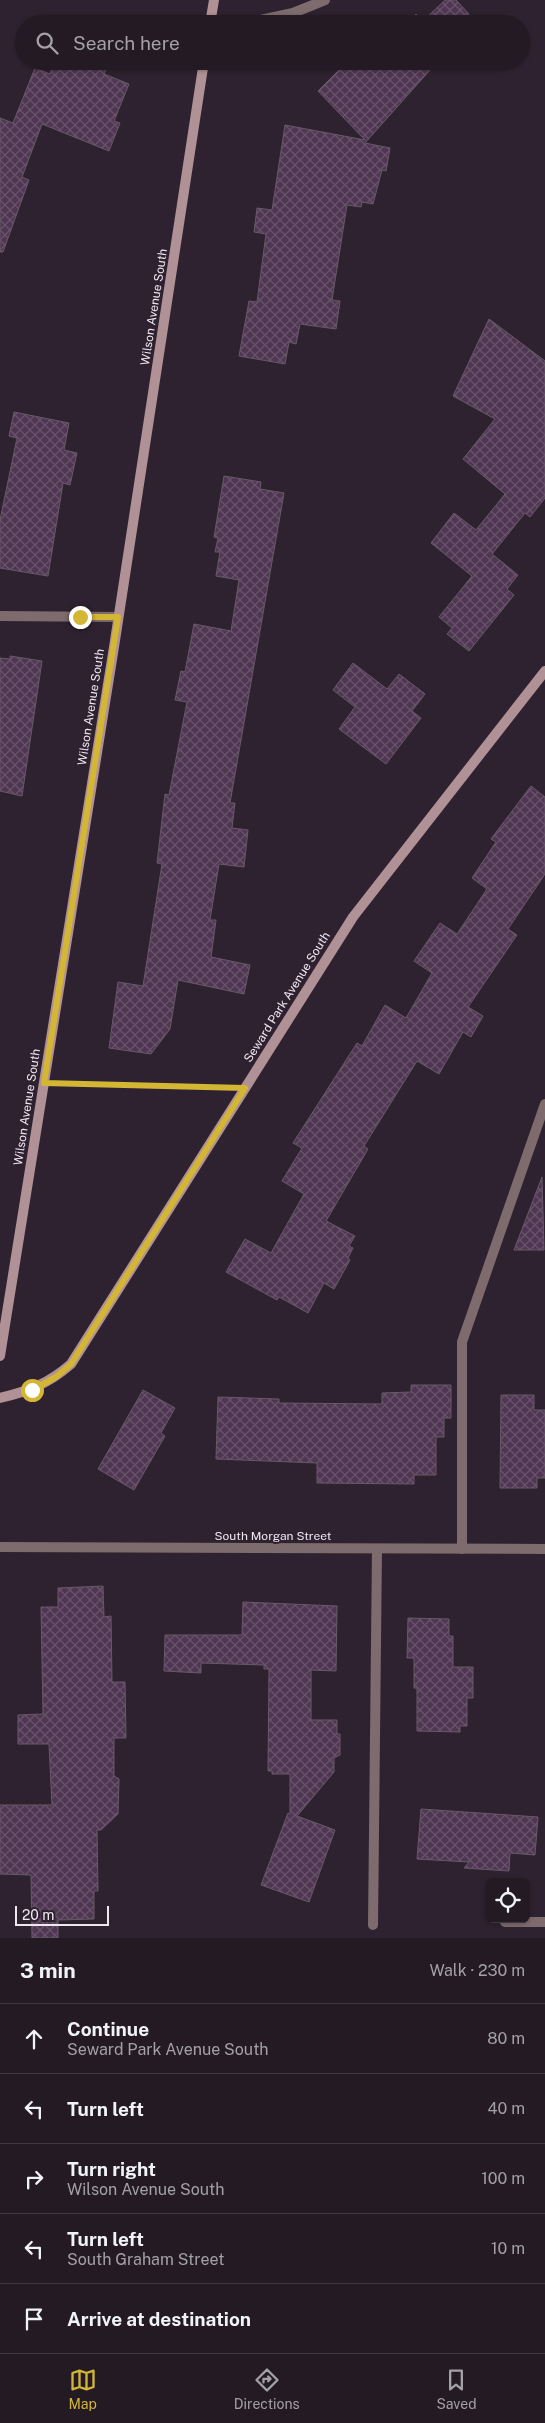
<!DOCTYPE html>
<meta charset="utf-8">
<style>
body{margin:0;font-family:"Public Sans",sans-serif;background:#2b232c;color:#f1f3f6}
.controls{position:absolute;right:15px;bottom:15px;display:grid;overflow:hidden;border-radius:8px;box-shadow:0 1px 4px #0004}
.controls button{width:45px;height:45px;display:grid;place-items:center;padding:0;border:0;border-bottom:1px solid #403841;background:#231a24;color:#f1f3f6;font:25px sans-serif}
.scale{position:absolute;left:15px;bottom:12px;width:94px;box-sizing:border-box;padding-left:5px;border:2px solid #efe6f0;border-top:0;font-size:14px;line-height:18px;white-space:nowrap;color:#efe6f0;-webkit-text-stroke:4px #2f2230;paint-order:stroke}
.stop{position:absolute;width:15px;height:15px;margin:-11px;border:4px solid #d4b635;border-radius:50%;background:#fff}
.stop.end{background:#d4b635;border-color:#fff;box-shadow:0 1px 5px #0008}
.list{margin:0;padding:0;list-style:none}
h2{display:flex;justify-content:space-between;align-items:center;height:65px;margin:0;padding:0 20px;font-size:21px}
h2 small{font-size:16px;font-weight:400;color:#a3a1a6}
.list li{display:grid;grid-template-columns:32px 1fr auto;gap:15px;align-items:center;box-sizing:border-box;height:70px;padding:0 20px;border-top:1px solid #403841}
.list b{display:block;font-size:19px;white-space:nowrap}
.list p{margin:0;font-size:16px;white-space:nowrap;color:#a3a1a6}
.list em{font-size:16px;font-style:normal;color:#a3a1a6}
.icon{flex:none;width:28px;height:28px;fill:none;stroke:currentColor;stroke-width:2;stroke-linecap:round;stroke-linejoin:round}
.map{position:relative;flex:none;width:545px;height:1938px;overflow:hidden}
.search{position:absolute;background:#231a24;box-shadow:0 1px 4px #0004;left:15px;right:15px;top:15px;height:55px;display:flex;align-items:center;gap:12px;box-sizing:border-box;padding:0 18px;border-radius:28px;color:#a3a1a6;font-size:19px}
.sheet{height:415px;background:#231a24}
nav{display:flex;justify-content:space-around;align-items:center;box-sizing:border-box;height:70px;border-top:1px solid #403841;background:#231a24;font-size:14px;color:#a3a1a6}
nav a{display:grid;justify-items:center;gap:2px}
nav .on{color:#d4b635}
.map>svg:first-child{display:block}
</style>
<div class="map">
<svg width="545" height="1938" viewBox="0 0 545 1938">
<defs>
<pattern id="building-cross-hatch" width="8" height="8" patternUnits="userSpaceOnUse" patternTransform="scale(1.25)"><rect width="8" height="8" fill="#4f3652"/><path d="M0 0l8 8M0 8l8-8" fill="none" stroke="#69536b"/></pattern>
</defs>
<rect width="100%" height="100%" fill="#2f2230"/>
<!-- building -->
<path fill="url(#building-cross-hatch)" stroke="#685969" d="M445 0H456L469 14 458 24H406L416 14 423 21Z
M55 61H110L104 74 129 84 114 121 120 123 109 151 42 124 22 177 29 180 3 252H0V118L13 123 35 68 50 74Z
M348 61H438L365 143 390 148 386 171 382 170 373 204 362 202 361 207 347 205 332 300 340 301 336 329 300 324 296 344 289 342 285 364 239 356 249 301 257 302 266 234 254 232 257 208 272 210 285 125 365 140 318 91Z
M489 319 545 361V498L530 517 525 513 492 554 518 575 507 589 514 595 469 651 447 634 452 628 439 617 472 576 431 543 454 513 476 530 505 494 463 459 495 419 453 396Z
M14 412 69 423 64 450 77 453 70 485 63 483 48 576 0 568V520L17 438 9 436Z
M224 476 261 482 260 489 284 493 230 803H235L232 828 248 830 244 867 219 864 210 920H216L211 957 250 965 244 994 178 980 170 1029 151 1054 109 1048 118 982 143 986 162 864 157 863 165 794 169 795 187 702 175 700 181 671 185 672 194 624 231 631 239 580 216 576 220 552H215L218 538 214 537Z
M10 656 42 661 22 796 0 791V658L10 659Z
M353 663 387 689 399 674 425 694 412 711 421 718 386 764 339 729 355 707 333 690Z
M531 786 545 797V874L508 929 517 935 468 1007 483 1016 471 1037 463 1032 439 1074 417 1061 364 1146 368 1149 326 1221 355 1236 349 1246 353 1248 348 1258 350 1260 334 1289 324 1283 308 1313 279 1297 277 1300 226 1272 245 1239 271 1253 304 1194 282 1181 302 1148 293 1143 357 1043 362 1046 385 1005 406 1018 432 973 414 961 440 923 457 934 487 889 472 878 496 842 491 839Z
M542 1177 544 1250H514Z
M411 1385H451V1418H444V1437H436V1475H414V1484L317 1483V1463L216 1459 218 1397 279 1399V1403L382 1404V1393L411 1392Z
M143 1390 175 1408 161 1433 165 1436 134 1490 98 1469Z
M501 1395H534V1410H545V1478H537V1488H500Z
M103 1586 104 1617 111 1616 112 1682H125L126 1738H114V1776L119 1779 118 1814 101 1830H97L98 1891H94V1919L58 1920V1938H32L31 1875 0 1874V1805H52L49 1744H18V1715L43 1714 41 1607H58V1588Z
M243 1602 337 1606 336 1671 311 1670V1720H337V1734H340V1755L334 1758V1772L297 1816 335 1830 309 1902 261 1885 288 1813 290 1814V1774H272V1771H268L269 1669H264V1665L201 1663V1673L164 1671 165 1635H242Z
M408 1618 449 1619V1636H453V1667H473V1698H467V1726H460V1732L417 1731V1688H414V1658H407Z
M421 1809 538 1817 535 1855 510 1853 509 1871 464 1868 469 1862 417 1859Z"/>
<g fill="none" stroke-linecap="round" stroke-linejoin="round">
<!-- path -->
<path stroke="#958b96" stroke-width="3" stroke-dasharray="2.5 4" stroke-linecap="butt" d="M64 1083 221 1087"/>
<!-- lane -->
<path stroke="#7e6b6d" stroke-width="10" d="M462 1549V1342L545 1104
M505 1922H545
M373 1925 377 1549"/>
<!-- street -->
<path stroke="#7e6b6d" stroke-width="10" d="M241 24 293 13 325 0
M0 616 118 617
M0 1547 545 1549"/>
<!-- secondary -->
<path stroke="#b09195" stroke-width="10" d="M210 24 214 0
M0 1356 114 647 204 61
M0 1398C29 1391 48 1384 71 1364L353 917 545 671"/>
</g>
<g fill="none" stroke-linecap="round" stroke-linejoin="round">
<!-- route -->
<path stroke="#d4b635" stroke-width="6" d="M32 1390 56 1377 71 1364 245 1088 44 1083 118 617H80"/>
</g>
<g text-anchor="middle" stroke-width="4" stroke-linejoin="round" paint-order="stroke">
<!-- street labels -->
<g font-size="12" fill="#efe6f0" stroke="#2f2230">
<text transform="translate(154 307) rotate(-81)" y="4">Wilson Avenue South</text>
<text transform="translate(91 707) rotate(-81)" y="4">Wilson Avenue South</text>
<text transform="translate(287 997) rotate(-58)" y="4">Seward Park Avenue South</text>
<text transform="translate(27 1107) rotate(-81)" y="4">Wilson Avenue South</text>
<text x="273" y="1540">South Morgan Street</text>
</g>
</g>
</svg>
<div class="controls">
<button><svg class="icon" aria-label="locate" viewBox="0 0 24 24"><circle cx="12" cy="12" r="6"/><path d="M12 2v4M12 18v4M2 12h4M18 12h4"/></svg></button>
</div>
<div class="scale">20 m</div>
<div class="stop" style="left:32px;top:1390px"></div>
<div class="stop end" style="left:80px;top:617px"></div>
<div class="search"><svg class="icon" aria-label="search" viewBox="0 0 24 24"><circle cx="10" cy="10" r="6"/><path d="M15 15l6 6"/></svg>Search here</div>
</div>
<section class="sheet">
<h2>3 min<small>Walk · 230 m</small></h2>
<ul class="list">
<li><svg class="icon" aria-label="ahead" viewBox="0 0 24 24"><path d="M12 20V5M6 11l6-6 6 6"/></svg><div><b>Continue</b><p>Seward Park Avenue South</p></div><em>80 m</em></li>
<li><svg class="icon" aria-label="left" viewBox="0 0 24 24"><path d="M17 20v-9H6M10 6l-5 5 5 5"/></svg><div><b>Turn left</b></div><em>40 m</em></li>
<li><svg class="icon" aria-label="right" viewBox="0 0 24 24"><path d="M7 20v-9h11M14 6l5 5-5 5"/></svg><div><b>Turn right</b><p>Wilson Avenue South</p></div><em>100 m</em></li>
<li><svg class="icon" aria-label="left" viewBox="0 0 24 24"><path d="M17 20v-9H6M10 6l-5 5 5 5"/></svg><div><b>Turn left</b><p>South Graham Street</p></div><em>10 m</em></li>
<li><svg class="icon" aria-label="arrive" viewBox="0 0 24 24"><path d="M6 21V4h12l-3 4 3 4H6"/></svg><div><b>Arrive at destination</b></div></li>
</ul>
</section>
<nav>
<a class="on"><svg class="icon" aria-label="map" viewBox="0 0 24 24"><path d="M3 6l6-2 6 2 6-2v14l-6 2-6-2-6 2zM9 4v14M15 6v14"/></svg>Map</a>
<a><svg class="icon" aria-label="directions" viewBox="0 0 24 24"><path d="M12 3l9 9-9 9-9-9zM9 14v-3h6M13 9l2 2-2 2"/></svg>Directions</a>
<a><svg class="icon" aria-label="saved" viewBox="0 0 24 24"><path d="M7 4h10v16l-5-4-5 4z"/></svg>Saved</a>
</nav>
